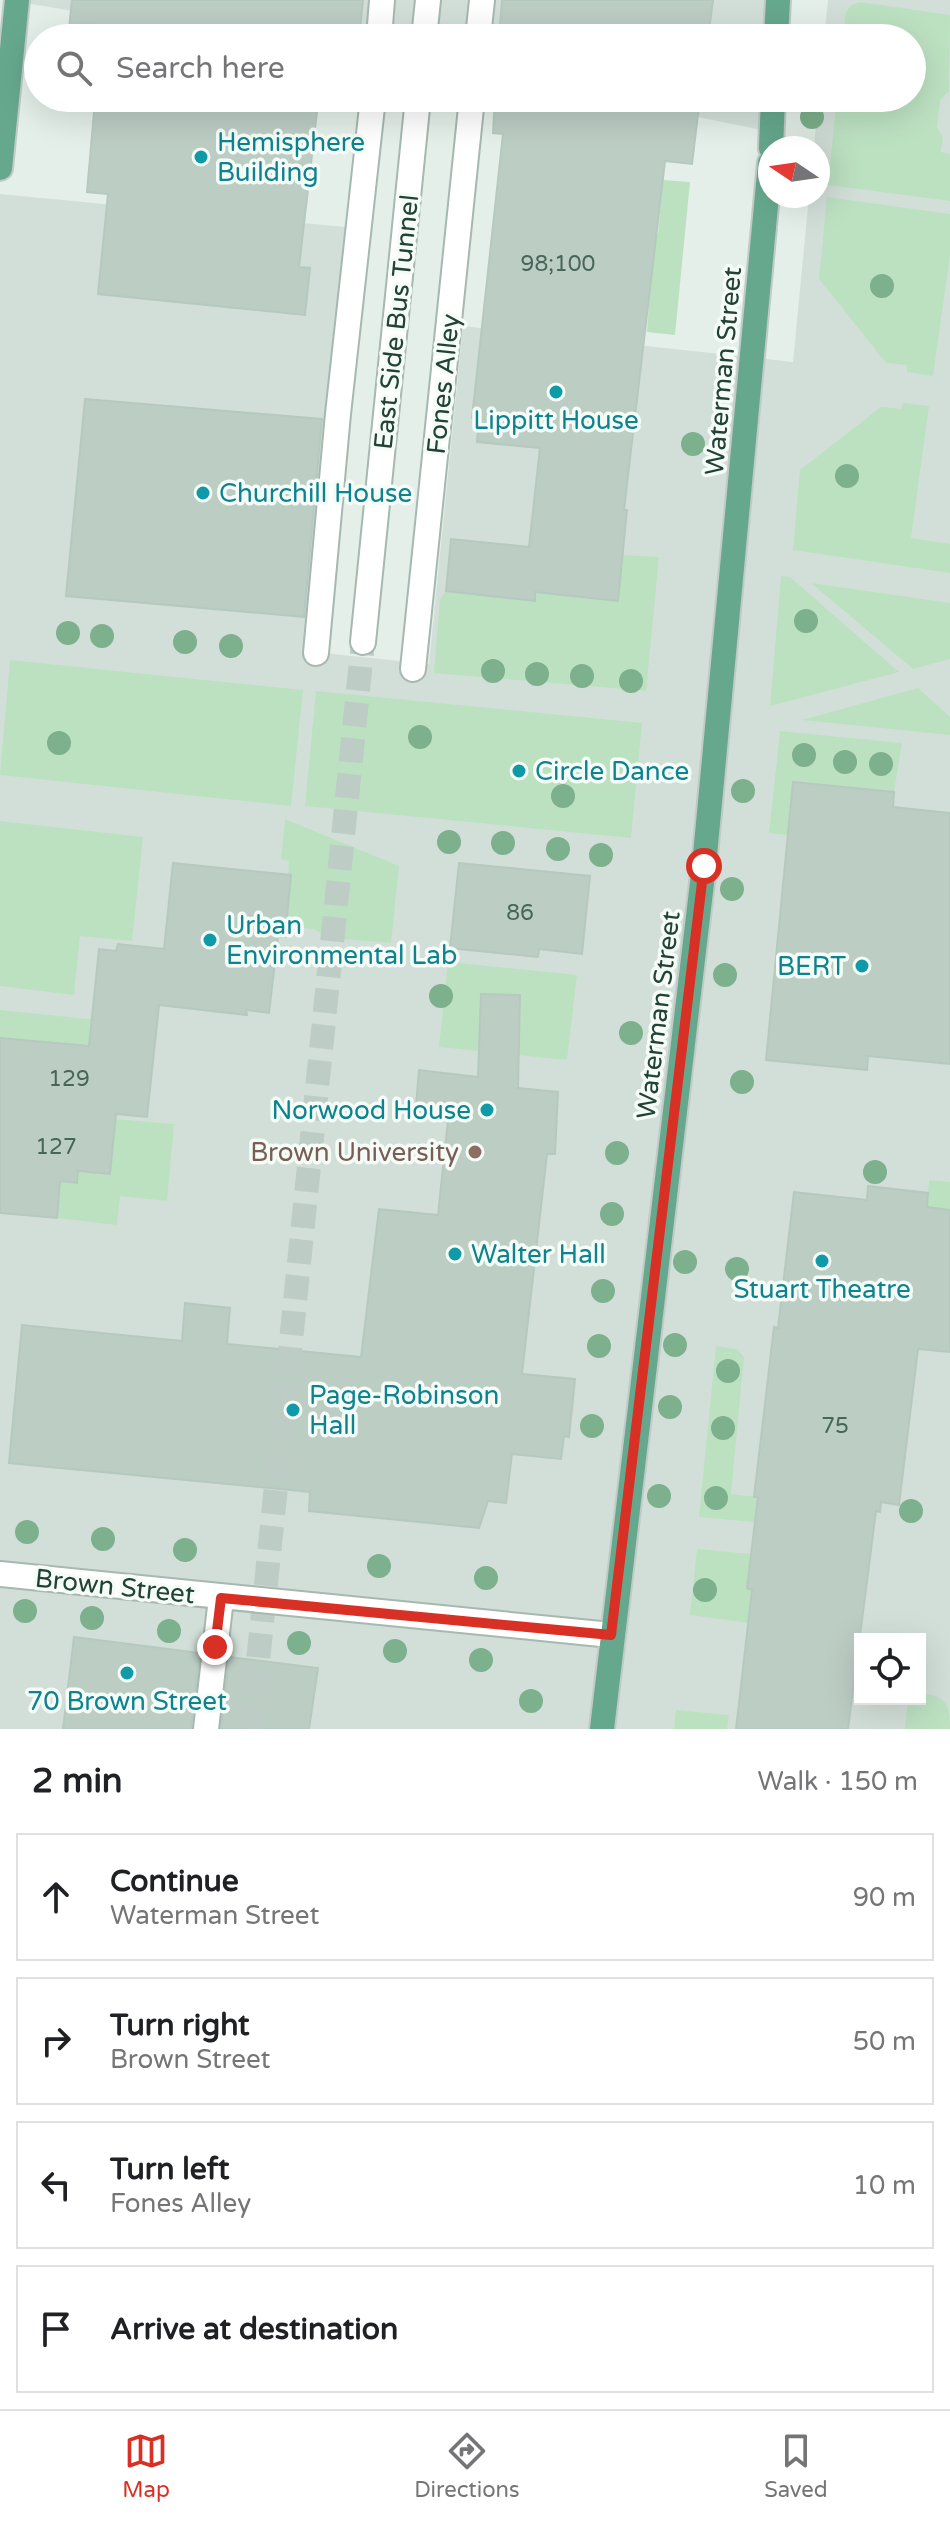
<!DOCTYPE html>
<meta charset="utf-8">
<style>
body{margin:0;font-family:"Varela Round",sans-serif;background:#f6f6f6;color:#202124}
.controls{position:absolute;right:24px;bottom:24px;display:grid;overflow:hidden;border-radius:0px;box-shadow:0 8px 32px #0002}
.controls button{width:72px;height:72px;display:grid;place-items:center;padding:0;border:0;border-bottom:2px solid #e0e0e0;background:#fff;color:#202124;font:40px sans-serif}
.compass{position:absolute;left:758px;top:136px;width:72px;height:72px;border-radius:50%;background:#fff;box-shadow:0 8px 32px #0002;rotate:283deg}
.stop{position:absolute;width:24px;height:24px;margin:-18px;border:6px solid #d93025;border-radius:50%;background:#fff}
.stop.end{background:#d93025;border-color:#fff;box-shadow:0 2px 8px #0008}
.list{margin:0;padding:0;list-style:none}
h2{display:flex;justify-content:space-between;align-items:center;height:104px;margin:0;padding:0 32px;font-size:34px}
h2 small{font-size:26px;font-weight:400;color:#757577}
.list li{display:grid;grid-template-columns:52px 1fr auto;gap:24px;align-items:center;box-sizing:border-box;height:128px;margin:0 16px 16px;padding:0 16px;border:2px solid #e0e0e0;border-radius:0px}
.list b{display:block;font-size:30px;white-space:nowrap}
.list p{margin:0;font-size:26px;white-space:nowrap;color:#757577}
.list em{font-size:26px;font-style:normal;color:#757577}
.icon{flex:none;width:44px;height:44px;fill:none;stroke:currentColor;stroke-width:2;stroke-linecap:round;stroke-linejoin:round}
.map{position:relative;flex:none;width:950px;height:1729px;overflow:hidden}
.search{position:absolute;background:#fff;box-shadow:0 8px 32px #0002;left:24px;right:24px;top:24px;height:88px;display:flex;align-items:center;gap:20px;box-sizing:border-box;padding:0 28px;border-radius:44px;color:#757577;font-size:30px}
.sheet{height:680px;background:#fff}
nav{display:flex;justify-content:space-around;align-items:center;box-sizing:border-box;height:112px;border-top:2px solid #e0e0e0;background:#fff;font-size:22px;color:#757577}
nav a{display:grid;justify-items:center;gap:4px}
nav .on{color:#d93025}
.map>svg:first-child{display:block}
</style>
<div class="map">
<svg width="950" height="1729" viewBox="0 0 950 1729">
<rect width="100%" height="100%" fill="#e4efe9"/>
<!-- built -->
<path fill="#d2dfd8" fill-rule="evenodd" d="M22 0H783L780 38H238L31 4 23 5Z
M828 0H950V1729H0V194L345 227 303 651 429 664 463 326 793 362 809 196H818V148H814L818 98H912V38H824ZM860 1639H920V1699H860Z
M605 98H772L766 131Z"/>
<!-- green -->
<path fill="#bce1c1" d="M860 2 950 15 949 91 940 100 937 127 943 138 941 152 950 154V201L828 185 837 98H912V38H843L846 12 851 5Z
M663 180 690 182 675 335 647 332 650 288 645 233 658 234Z
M827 197 950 214V255L933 376 907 372V365L886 363 819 279Z
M903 403 929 406 911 538 950 544V573L793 550 800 470 881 407 901 409Z
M623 555 659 557 646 691 434 673 440 599 446 591 535 601V592L617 600Z
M781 576 790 577 899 672 770 706Z
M811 583 950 603V659L913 669Z
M10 660 303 690 291 806 0 775Z
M918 688 950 717V735L802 720Z
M316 691 642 723 631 838 305 806Z
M780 731 902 743 894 792 794 782 788 835 769 833Z
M285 819 399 866 391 943 329 938 314 929 286 926 289 861 281 859Z
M0 821 143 837 132 941 80 936 74 995 0 986Z
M448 962 577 975 567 1060 439 1047Z
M0 1010 138 1024 135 1051 0 1038Z
M115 1119 174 1124 167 1201 120 1196 117 1225 57 1218 60 1181 78 1171Z
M929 1180 950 1182V1210L927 1207Z
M716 1346 737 1349 744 1357 731 1494 757 1497 755 1522 699 1517Z
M697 1549 751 1554 747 1588 752 1590 748 1623 690 1615Z
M920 1693C947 1696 950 1704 950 1729H905L908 1699H920Z
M676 1710 729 1715 727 1729H674Z"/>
<!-- building -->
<path fill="#bccdc4" stroke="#b6c9bf" stroke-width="2" d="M72 0H363L359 38H68Z
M502 0H713L708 38H499Z
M67 98H353L352 108 318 103 299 267 310 268 305 315 98 294 108 194 87 192 95 101Z
M495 98H700L692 164 665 161 624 510H627L618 601 535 592V601L446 591 451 539 529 547 540 448 477 442 479 419 472 418 503 134 493 133Z
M85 399 322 419 304 617 66 596Z
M793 782 894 792 893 807 950 813V1064L868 1056 867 1070 766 1060Z
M173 863 291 875 285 937 278 936 269 1013 246 1010 247 1015 159 1005 147 1117 116 1114 110 1174 78 1171 77 1183 60 1181 57 1218 0 1213V1038L89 1046 99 949 116 951 118 944 164 949Z
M459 863 590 876 582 954 539 949 538 957 450 948Z
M481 994 520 995 518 1088 558 1092 555 1154H547L522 1374 575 1379 569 1437 564 1436 561 1459 512 1454 506 1503 488 1501 479 1528 309 1511 310 1492 9 1463 22 1325 182 1341 185 1303 230 1308 227 1344 361 1357 379 1209 438 1215 448 1120 415 1117 419 1070 478 1077Z
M868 1186 928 1193 927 1207 950 1210V1352L918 1349 899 1505 881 1502 880 1512 876 1511 848 1729H736L752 1590 747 1588 758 1497H754L774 1327 778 1328 794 1192 867 1200Z
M74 1637 200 1653 191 1729H63Z
M229 1657 318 1668 309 1729H221Z"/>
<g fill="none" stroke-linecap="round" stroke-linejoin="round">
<!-- minor-tunnel -->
<path stroke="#bdccc5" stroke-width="24" stroke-dasharray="24 12" stroke-linecap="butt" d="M251 1729 363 642"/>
<!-- minor casing -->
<g stroke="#a6b8b0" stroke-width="28">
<path id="minor" d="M379 38 382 0
M424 38 428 0
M478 38 482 0
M363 642 418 98
M316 653 338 414 373 98
M413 669 472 98
M0 1574 611 1635
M206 1729 221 1598"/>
</g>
<!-- major casing -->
<g stroke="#c1cac7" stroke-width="28">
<path id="major" d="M776 38 778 0
M771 148 773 98
M0 168 17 0
M602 1729 704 866 770 163"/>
</g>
<!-- minor -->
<use href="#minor" stroke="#fff" stroke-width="24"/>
<!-- major -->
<use href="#major" stroke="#66a88e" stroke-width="24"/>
</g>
<!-- trees -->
<g fill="#7db08c">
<circle cx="812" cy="117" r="12"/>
<circle cx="882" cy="286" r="12"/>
<circle cx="693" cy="444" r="12"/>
<circle cx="847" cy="476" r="12"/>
<circle cx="806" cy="621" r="12"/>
<circle cx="68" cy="633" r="12"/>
<circle cx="102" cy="636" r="12"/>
<circle cx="185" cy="642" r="12"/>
<circle cx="231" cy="646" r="12"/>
<circle cx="493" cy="671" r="12"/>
<circle cx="537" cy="674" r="12"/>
<circle cx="582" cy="676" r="12"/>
<circle cx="631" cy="681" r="12"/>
<circle cx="420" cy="737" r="12"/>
<circle cx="59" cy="743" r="12"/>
<circle cx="804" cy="755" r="12"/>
<circle cx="845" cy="762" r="12"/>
<circle cx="881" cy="764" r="12"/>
<circle cx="743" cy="791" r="12"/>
<circle cx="563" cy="796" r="12"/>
<circle cx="449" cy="842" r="12"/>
<circle cx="503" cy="843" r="12"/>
<circle cx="558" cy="849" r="12"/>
<circle cx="601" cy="855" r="12"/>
<circle cx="732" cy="889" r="12"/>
<circle cx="725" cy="975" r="12"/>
<circle cx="441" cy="996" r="12"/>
<circle cx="631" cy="1033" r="12"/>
<circle cx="742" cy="1082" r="12"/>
<circle cx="617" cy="1153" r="12"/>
<circle cx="875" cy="1172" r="12"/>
<circle cx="612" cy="1214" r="12"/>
<circle cx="685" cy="1262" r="12"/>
<circle cx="737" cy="1269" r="12"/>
<circle cx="603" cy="1291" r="12"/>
<circle cx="675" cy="1345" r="12"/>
<circle cx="599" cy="1346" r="12"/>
<circle cx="728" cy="1371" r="12"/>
<circle cx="670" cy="1407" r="12"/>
<circle cx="592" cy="1426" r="12"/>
<circle cx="723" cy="1428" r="12"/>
<circle cx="659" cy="1496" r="12"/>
<circle cx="716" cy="1498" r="12"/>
<circle cx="911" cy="1511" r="12"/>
<circle cx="27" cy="1532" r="12"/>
<circle cx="103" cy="1539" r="12"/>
<circle cx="185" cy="1550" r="12"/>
<circle cx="379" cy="1566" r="12"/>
<circle cx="486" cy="1578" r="12"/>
<circle cx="705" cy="1590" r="12"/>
<circle cx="25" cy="1611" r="12"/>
<circle cx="92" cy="1618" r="12"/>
<circle cx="169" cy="1631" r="12"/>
<circle cx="299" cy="1643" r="12"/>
<circle cx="395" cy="1651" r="12"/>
<circle cx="481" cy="1660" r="12"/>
<circle cx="531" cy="1701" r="12"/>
</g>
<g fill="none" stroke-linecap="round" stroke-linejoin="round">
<!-- route -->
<path stroke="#d93025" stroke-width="10" d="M215 1647 221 1598 611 1635 704 866"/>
</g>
<!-- markers -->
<g fill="#0f9aa8" stroke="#f5fbf7" stroke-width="3">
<circle cx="201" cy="157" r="8"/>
<circle cx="556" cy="392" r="8"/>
<circle cx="203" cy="493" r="8"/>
<circle cx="519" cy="771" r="8"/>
<circle cx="210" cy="940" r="8"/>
<circle cx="862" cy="966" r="8"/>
<circle cx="487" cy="1110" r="8"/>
<circle cx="455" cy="1254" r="8"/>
<circle cx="822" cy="1261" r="8"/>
<circle cx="293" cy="1410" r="8"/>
<circle cx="127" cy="1673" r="8"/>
</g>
<circle fill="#8d6e63" stroke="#f5fbf7" stroke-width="3" cx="475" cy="1152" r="8"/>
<g text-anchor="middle" stroke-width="7" stroke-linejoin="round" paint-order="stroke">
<!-- number labels -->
<g font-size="22" fill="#48655a">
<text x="558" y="271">98;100</text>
<text x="520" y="920">86</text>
<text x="69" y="1086">129</text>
<text x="56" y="1154">127</text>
<text x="835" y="1433">75</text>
</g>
<!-- culture labels -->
<g font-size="26" fill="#0d838f" stroke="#f5fbf7" text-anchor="start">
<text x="217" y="151">Hemisphere<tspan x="217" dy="30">Building</tspan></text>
<text x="556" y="429" text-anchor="middle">Lippitt House</text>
<text x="219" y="502">Churchill House</text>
<text x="535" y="780">Circle Dance</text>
<text x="226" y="934">Urban<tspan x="226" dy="30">Environmental Lab</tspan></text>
<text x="846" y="975" text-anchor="end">BERT</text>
<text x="471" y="1119" text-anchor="end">Norwood House</text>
<text x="471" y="1263">Walter Hall</text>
<text x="822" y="1298" text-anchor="middle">Stuart Theatre</text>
<text x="309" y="1404">Page-Robinson<tspan x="309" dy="30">Hall</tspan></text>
<text x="127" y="1710" text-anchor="middle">70 Brown Street</text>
</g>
<!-- street labels -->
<g font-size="26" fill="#224236" stroke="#f5fbf7">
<text transform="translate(396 322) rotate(-84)" y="9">East Side Bus Tunnel</text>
<text transform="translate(723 371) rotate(-85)" y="9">Waterman Street</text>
<text transform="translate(443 384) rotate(-84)" y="9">Fones Alley</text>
<text transform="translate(658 1015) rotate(-83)" y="9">Waterman Street</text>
<text transform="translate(115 1586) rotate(6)" y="9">Brown Street</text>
</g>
<!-- education labels -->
<g font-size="26" fill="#785e54" stroke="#f5fbf7" text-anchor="end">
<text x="459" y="1161">Brown University</text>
</g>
</g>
</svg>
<div class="controls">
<button><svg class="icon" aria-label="locate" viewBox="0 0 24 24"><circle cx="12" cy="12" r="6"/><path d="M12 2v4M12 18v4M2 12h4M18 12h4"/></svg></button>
</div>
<svg class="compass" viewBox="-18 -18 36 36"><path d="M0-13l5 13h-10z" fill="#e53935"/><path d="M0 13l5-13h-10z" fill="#757577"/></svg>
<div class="stop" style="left:704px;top:866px"></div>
<div class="stop end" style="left:215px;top:1647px"></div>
<div class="search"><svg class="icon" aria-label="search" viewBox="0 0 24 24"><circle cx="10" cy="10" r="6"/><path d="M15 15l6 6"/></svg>Search here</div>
</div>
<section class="sheet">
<h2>2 min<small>Walk · 150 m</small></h2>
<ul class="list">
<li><svg class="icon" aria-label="ahead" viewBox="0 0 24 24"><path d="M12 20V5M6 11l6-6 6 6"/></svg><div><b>Continue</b><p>Waterman Street</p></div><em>90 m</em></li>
<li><svg class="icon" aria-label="right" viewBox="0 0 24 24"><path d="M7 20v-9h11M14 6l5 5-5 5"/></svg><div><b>Turn right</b><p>Brown Street</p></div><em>50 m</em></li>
<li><svg class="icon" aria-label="left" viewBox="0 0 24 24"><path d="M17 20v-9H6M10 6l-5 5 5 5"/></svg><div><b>Turn left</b><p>Fones Alley</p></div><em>10 m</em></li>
<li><svg class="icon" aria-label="arrive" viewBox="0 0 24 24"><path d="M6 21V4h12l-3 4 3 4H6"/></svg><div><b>Arrive at destination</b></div></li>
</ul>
</section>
<nav>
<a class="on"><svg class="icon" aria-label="map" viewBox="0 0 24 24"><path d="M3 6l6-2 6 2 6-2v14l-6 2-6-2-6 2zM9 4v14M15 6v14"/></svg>Map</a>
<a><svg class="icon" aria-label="directions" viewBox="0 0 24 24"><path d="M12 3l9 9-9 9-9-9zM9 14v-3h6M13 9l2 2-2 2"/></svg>Directions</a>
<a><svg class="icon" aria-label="saved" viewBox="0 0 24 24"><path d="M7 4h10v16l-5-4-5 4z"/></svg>Saved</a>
</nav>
